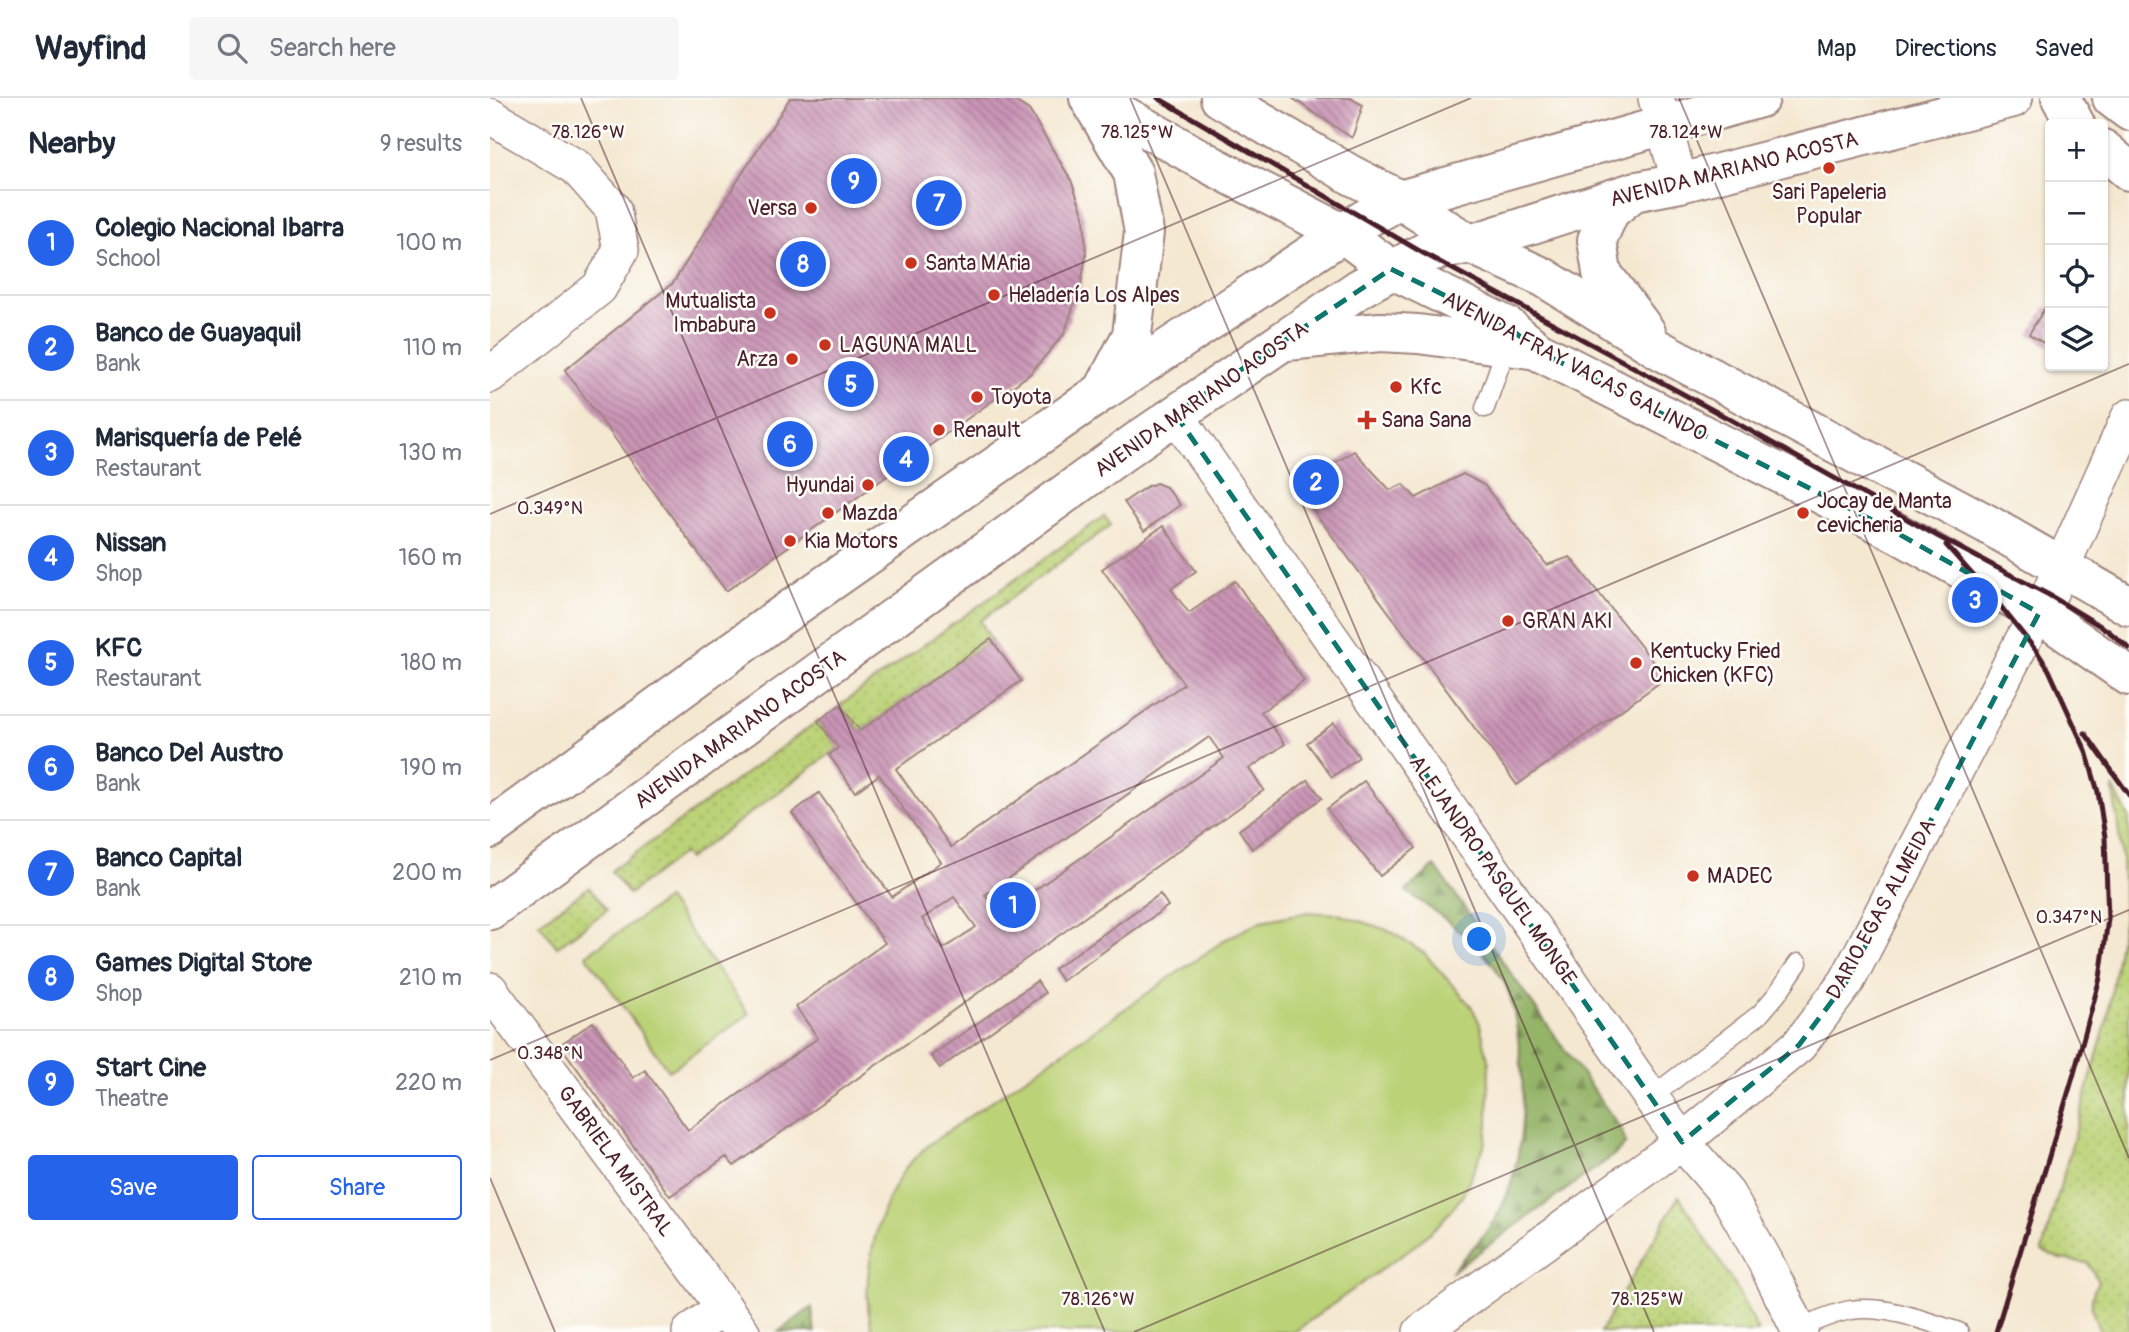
<!DOCTYPE html>
<meta charset="utf-8">
<style>
body{margin:0;font-family:Pangolin,sans-serif;background:#f6f6f7;color:#1f2937}
.controls{position:absolute;right:21px;top:21px;display:grid;overflow:hidden;border-radius:7px;box-shadow:0 2px 5px #0004}
.controls button{width:63px;height:63px;display:grid;place-items:center;padding:0;border:0;border-bottom:2px solid #e0e1e3;background:#fff;color:#1f2937;font:35px sans-serif}
.you{position:absolute;left:990px;top:842px;width:24px;height:24px;margin:-18px;border:5px solid #fff;border-radius:50%;background:#1a73e8;box-shadow:0 0 0 10px #1a73e833}
.badge{display:grid;place-items:center;width:46px;height:46px;border-radius:50%;background:#2563eb;color:#fff;font-size:23px;font-weight:700}
.pin{position:absolute;translate:-50% -50%;border:4px solid #fff;box-shadow:0 2px 7px #0006}
.list{margin:0;padding:0;list-style:none}
h2{display:flex;justify-content:space-between;align-items:center;height:91px;margin:0;padding:0 28px;font-size:30px}
h2 small{font-size:23px;font-weight:400;color:#747a83}
.list li{display:grid;grid-template-columns:46px 1fr auto;gap:21px;align-items:center;box-sizing:border-box;height:105px;padding:0 28px;border-top:2px solid #e0e1e3}
.list b{display:block;font-size:26px;white-space:nowrap}
.list p{margin:0;font-size:23px;white-space:nowrap;color:#747a83}
.list em{font-size:23px;font-style:normal;color:#747a83}
.actions{display:flex;gap:14px;padding:21px 28px}
.actions a{flex:1;padding:16px 0;border:2px solid #2563eb;border-radius:7px;text-align:center;font-size:24px;color:#2563eb}
.actions .main{background:#2563eb;color:#fff}
.icon{flex:none;width:38px;height:38px;fill:none;stroke:currentColor;stroke-width:2;stroke-linecap:round;stroke-linejoin:round}
.map{position:relative;flex:none;width:1639px;height:1234px;overflow:hidden}
header{display:flex;align-items:center;gap:42px;box-sizing:border-box;height:98px;padding:0 35px;background:#fff;border-bottom:2px solid #e0e1e3}
header strong{font-size:33px}
nav{display:flex;gap:38px;margin-inline-start:auto;font-size:24px}
.search{width:490px;height:63px;background:#f6f6f7;display:flex;align-items:center;gap:18px;box-sizing:border-box;padding:0 24px;border-radius:7px;color:#747a83;font-size:26px}
main{display:flex}
aside{flex:1;background:#fff}
.map>svg:first-child{display:block}
</style>
<header>
<strong>Wayfind</strong>
<div class="search"><svg class="icon" aria-label="search" viewBox="0 0 24 24"><circle cx="10" cy="10" r="6"/><path d="M15 15l6 6"/></svg>Search here</div>
<nav><a>Map</a><a>Directions</a><a>Saved</a></nav>
</header>
<main>
<aside>
<h2>Nearby<small>9 results</small></h2>
<ul class="list">
<li><span class="badge">1</span><div><b>Colegio Nacional Ibarra</b><p>School</p></div><em>100 m</em></li>
<li><span class="badge">2</span><div><b>Banco de Guayaquil</b><p>Bank</p></div><em>110 m</em></li>
<li><span class="badge">3</span><div><b>Marisquería de Pelé</b><p>Restaurant</p></div><em>130 m</em></li>
<li><span class="badge">4</span><div><b>Nissan</b><p>Shop</p></div><em>160 m</em></li>
<li><span class="badge">5</span><div><b>KFC</b><p>Restaurant</p></div><em>180 m</em></li>
<li><span class="badge">6</span><div><b>Banco Del Austro</b><p>Bank</p></div><em>190 m</em></li>
<li><span class="badge">7</span><div><b>Banco Capital</b><p>Bank</p></div><em>200 m</em></li>
<li><span class="badge">8</span><div><b>Games Digital Store</b><p>Shop</p></div><em>210 m</em></li>
<li><span class="badge">9</span><div><b>Start Cine</b><p>Theatre</p></div><em>220 m</em></li>
</ul>
<div class="actions"><a class="main">Save</a><a>Share</a></div>
</aside>
<div class="map">
<svg width="1639" height="1234" viewBox="0 0 1639 1234">
<defs>
<pattern id="grass-dots" width="8" height="8" patternUnits="userSpaceOnUse" patternTransform="scale(1.75)"><rect width="8" height="8" fill="#bbd277"/><path d="M2 2h.1M6 6h.1" fill="none" stroke="#a2b467" stroke-width="1.8" stroke-linecap="round"/></pattern>
<pattern id="forest-firs" width="22" height="20" patternUnits="userSpaceOnUse" patternTransform="scale(1.75)"><rect width="22" height="20" fill="#94b468"/><path d="M5 1l3.5 6h-7zM16 11l3.5 6h-7z" fill="#7b9256"/></pattern>
<pattern id="building-back-hatch" width="6" height="6" patternUnits="userSpaceOnUse" patternTransform="scale(1.75)"><rect width="6" height="6" fill="#c994b5"/><path d="M-1 5l2 2M0 0l6 6M5-1l2 2" fill="none" stroke="#a57893"/></pattern>
</defs>
<rect width="100%" height="100%" fill="#fdfcf7"/>
<filter id="ink" filterUnits="userSpaceOnUse"><feTurbulence type="fractalNoise" baseFrequency=".0143" numOctaves="2"/><feDisplacementMap in="SourceGraphic" scale="14" xChannelSelector="R" yChannelSelector="G"/><feConvolveMatrix kernelMatrix="1 2 1 2 8 2 1 2 1" color-interpolation-filters="sRGB"/></filter>
<filter id="wash" filterUnits="userSpaceOnUse"><feTurbulence type="fractalNoise" baseFrequency=".00686" numOctaves="4" result="noise"/><feDisplacementMap in="SourceGraphic" scale="28" xChannelSelector="R" yChannelSelector="G"/><feGaussianBlur stdDeviation="1.57" result="paint"/><feColorMatrix in="noise" values="0 0 0 0 0 0 0 0 0 0 0 0 0 0 0 0 0 1.4 0 .05"/><feComposite in="paint" operator="in"/></filter>
<g filter="url(#wash)">
<rect width="100%" height="100%" fill="#f4e8d1"/>
<!-- grass -->
<path fill="url(#grass-dots)" stroke="#827851" stroke-width="2" d="M614 418 621 427 490 523 501 541 370 633 350 607Z
M328 623 348 650 198 761 193 755 139 796 121 773Z
M1623 689 1639 720V1234H1610C1601 1213 1598 1204 1608 1183L1598 1165 1570 1161 1552 1153 1617 922 1634 819 1632 760Z
M99 789 117 812 67 849 49 825Z
M1189 1098 1246 1189 1268 1234H1110Z"/>
<!-- forest -->
<path fill="url(#forest-firs)" stroke="#6f6a4a" stroke-width="2" d="M945 768 1131 1031 1136 1045 1127 1055 960 1175C977 1155 1001 1133 1012 1108 1036 1056 1036 996 1028 940 1026 923 1023 904 1016 888 997 848 951 818 916 793Z
M322 1209 325 1234H288Z"/>
<!-- garden -->
<path fill="#bbd277" stroke="#827851" stroke-width="2" d="M177 801 259 916 179 973 96 857Z
M818 814 848 816 900 833 934 855 982 909 990 926 999 966 998 1028 994 1049 972 1099 951 1124 928 1145 804 1234H383C368 1188 386 1116 411 1077 419 1064 429 1055 441 1045L736 841 771 823Z"/>
<g id="blocks">
<!-- building -->
<path fill="url(#building-back-hatch)" fill-rule="evenodd" d="M300 0H520L539 12 581 82 594 118 596 157 591 187 574 236 540 276 236 493 75 272 183 185Z
M802 0H860L873 7 862 40Z
M1556 208 1560 210V249L1539 236Z
M864 353 900 392 913 386 926 400 973 376 994 387 1057 467 1080 459 1176 580 1027 687 806 389Z
M666 385 676 389 690 407 654 433 634 404 656 389Z
M673 428 706 473 681 491 699 515 745 483 814 583 771 614 795 646 759 671 774 692 244 1068 236 1059 180 1098 70 947 103 924 143 980 155 972 198 1032 328 940 306 909 395 845 302 715 329 695 402 799 451 764 389 677 365 694 339 657 348 650 328 623 350 607 370 633 501 541 531 583 406 671 461 749 694 586 612 471ZM719 639 734 660 509 817 495 797ZM464 799 486 829 453 851 432 821Z
M844 625 869 659 842 679 817 645Z
M818 682 832 700 762 751 749 732Z
M874 683 926 750 890 778 837 711Z
M670 796 678 808 572 883 564 871Z
M547 883 555 895 450 970 441 958Z"/>
</g>
</g>
<g filter="url(#ink)">
<use href="#blocks" fill-opacity="0" stroke="#9f847e" stroke-width="2"/>
<g fill="none" stroke-linecap="round" stroke-linejoin="round">
<!-- lane casing -->
<g stroke="#9f847e" stroke-width="21">
<path id="lane" d="M995 310 1017 247
M1161 999 1270 916 1287 896 1308 865
M1309 1230C1326 1223 1343 1215 1361 1212 1397 1207 1435 1223 1469 1234"/>
</g>
<!-- street casing -->
<g stroke="#9f847e" stroke-width="38">
<path id="street" d="M1166 0 1190 85
M0 18 86 69 123 111 131 152 109 190 0 277
M685 316 1192 1044 1237 1096 1275 1163 1310 1234
M0 892 252 1234
M200 1234 234 1209
M931 1234 1192 1044 1309 947 1357 883 1534 540 1559 497 1639 319"/>
</g>
<!-- secondary casing -->
<g stroke="#9f847e" stroke-width="42">
<path id="secondary" d="M1571 0 1585 26
M1622 0 1639 13
M1613 51 1639 73"/>
</g>
<!-- primary casing -->
<g stroke="#9f847e" stroke-width="42">
<path id="primary" d="M599 0 643 75 654 134 642 237 615 289
M603 0 723 68 852 135 901 171 1017 228 1048 253 1400 431 1549 515 1639 578
M730 0 861 77 910 102 980 146 1053 179 1170 252 1497 426 1639 508
M1143 94 1120 113 1107 142 1112 175 1156 234
M797 243 890 234 928 236 1040 251
M0 731 284 523 613 293 875 121 910 102 1270 0
M0 812 649 342 870 190 933 155 980 146 1143 94 1190 85 1523 0"/>
</g>
<!-- lane -->
<use href="#lane" stroke="#fff" stroke-width="18"/>
<!-- street -->
<use href="#street" stroke="#fff" stroke-width="35"/>
<!-- secondary -->
<use href="#secondary" stroke="#fff" stroke-width="38"/>
<!-- primary -->
<use href="#primary" stroke="#fff" stroke-width="38"/>
<!-- rail -->
<path stroke="#4a1f2b" stroke-width="5" d="M668 0 933 155 1243 323 1449 439 1559 497 1617 532 1639 550
M1456 447 1512 510 1548 555 1559 572 1596 653 1608 694 1615 739 1618 821 1610 880 1583 979 1506 1234
M1595 635 1639 697"/>
</g>
</g>
<!-- marked area -->
<path fill="none" stroke="#0f766e" stroke-width="5" stroke-dasharray="14 9" stroke-linejoin="round" d="M901 171 1017 228 1048 253 1400 431 1549 515 1357 883 1309 947 1192 1044 685 316Z"/>
<!-- ticks -->
<path fill="none" stroke="#4a1f2b" stroke-width="2" stroke-opacity="0.45" d="M91 0 615 1234M640 0 1164 1234M1189 0 1639 1060M0 416 981 0M0 962 1639 266M0 1080 65 1234M644 1234 1639 812"/>
<!-- markers -->
<g fill="#c8321e" stroke="#fdfcf7" stroke-width="2.5">
<circle cx="1339" cy="70" r="7"/>
<circle cx="321" cy="110" r="7"/>
<circle cx="421" cy="165" r="7"/>
<circle cx="504" cy="197" r="7"/>
<circle cx="280" cy="215" r="7"/>
<circle cx="335" cy="247" r="7"/>
<circle cx="302" cy="261" r="7"/>
<circle cx="906" cy="289" r="7"/>
<circle cx="487" cy="299" r="7"/>
<path d="M873.5 311.5h7v7h7v7h-7v7h-7v-7h-7v-7h7z"/>
<circle cx="449" cy="332" r="7"/>
<circle cx="378" cy="387" r="7"/>
<circle cx="338" cy="415" r="7"/>
<circle cx="1313" cy="415" r="7"/>
<circle cx="300" cy="443" r="7"/>
<circle cx="1018" cy="523" r="7"/>
<circle cx="1146" cy="565" r="7"/>
<circle cx="1203" cy="778" r="7"/>
</g>
<g text-anchor="middle" stroke-width="5" stroke-linejoin="round" paint-order="stroke">
<!-- street labels -->
<g font-size="21" fill="#4a1f2b" stroke="#fdfcf7">
<text transform="translate(1244 71) rotate(-14)" y="7">AVENIDA MARIANO ACOSTA</text>
<text transform="translate(1085 268) rotate(28)" y="7">AVENIDA FRAY VACAS GALINDO</text>
<text transform="translate(711 301) rotate(-35)" y="7">AVENIDA MARIANO ACOSTA</text>
<text transform="translate(250 631) rotate(-36)" y="7">AVENIDA MARIANO ACOSTA</text>
<text transform="translate(1003 772) rotate(55)" y="7">ALEJANDRO PASQUEL MONGE</text>
<text transform="translate(1391 811) rotate(-61)" y="7">DARIO EGAS ALMEIDA</text>
<text transform="translate(126 1063) rotate(54)" y="7">GABRIELA MISTRAL</text>
</g>
<!-- poi labels -->
<g font-size="21" fill="#4a1f2b" stroke="#fdfcf7" text-anchor="start">
<text x="1339" y="101" text-anchor="middle">Sari Papeleria<tspan x="1339" dy="24">Popular</tspan></text>
<text x="307" y="117" text-anchor="end">Versa</text>
<text x="435" y="172">Santa MAria</text>
<text x="518" y="204">Heladería Los Alpes</text>
<text x="266" y="210" text-anchor="end">Mutualista<tspan x="266" dy="24">Imbabura</tspan></text>
<text x="349" y="254">LAGUNA MALL</text>
<text x="288" y="268" text-anchor="end">Arza</text>
<text x="920" y="296">Kfc</text>
<text x="501" y="306">Toyota</text>
<text x="891" y="329">Sana Sana</text>
<text x="463" y="339">Renault</text>
<text x="364" y="394" text-anchor="end">Hyundai</text>
<text x="1327" y="410">Jocay de Manta<tspan x="1327" dy="24">cevicheria</tspan></text>
<text x="352" y="422">Mazda</text>
<text x="314" y="450">Kia Motors</text>
<text x="1032" y="530">GRAN AKI</text>
<text x="1160" y="560">Kentucky Fried<tspan x="1160" dy="24">Chicken (KFC)</tspan></text>
<text x="1217" y="785">MADEC</text>
</g>
</g>
<g font-size="18" text-anchor="middle" fill="#4a1f2b" stroke="#fdfcf7" stroke-width="5" stroke-linejoin="round" paint-order="stroke">
<text x="98" y="40">78.126°W</text>
<text x="647" y="40">78.125°W</text>
<text x="1196" y="40">78.124°W</text>
<text x="60" y="416">0.349°N</text>
<text x="1579" y="825">0.347°N</text>
<text x="60" y="961">0.348°N</text>
<text x="608" y="1207">78.126°W</text>
<text x="1157" y="1207">78.125°W</text>
</g>
</svg>
<div class="controls">
<button>+</button>
<button>−</button>
<button><svg class="icon" aria-label="locate" viewBox="0 0 24 24"><circle cx="12" cy="12" r="6"/><path d="M12 2v4M12 18v4M2 12h4M18 12h4"/></svg></button>
<button><svg class="icon" aria-label="layers" viewBox="0 0 24 24"><path d="M12 4l9 5-9 5-9-5zM3 14l9 5 9-5"/></svg></button>
</div>
<div class="you"></div>
<div class="pin badge" style="left:523px;top:807px">1</div>
<div class="pin badge" style="left:826px;top:384px">2</div>
<div class="pin badge" style="left:1485px;top:502px">3</div>
<div class="pin badge" style="left:416px;top:361px">4</div>
<div class="pin badge" style="left:361px;top:286px">5</div>
<div class="pin badge" style="left:300px;top:346px">6</div>
<div class="pin badge" style="left:449px;top:105px">7</div>
<div class="pin badge" style="left:313px;top:166px">8</div>
<div class="pin badge" style="left:364px;top:83px">9</div>
</div>
</main>
